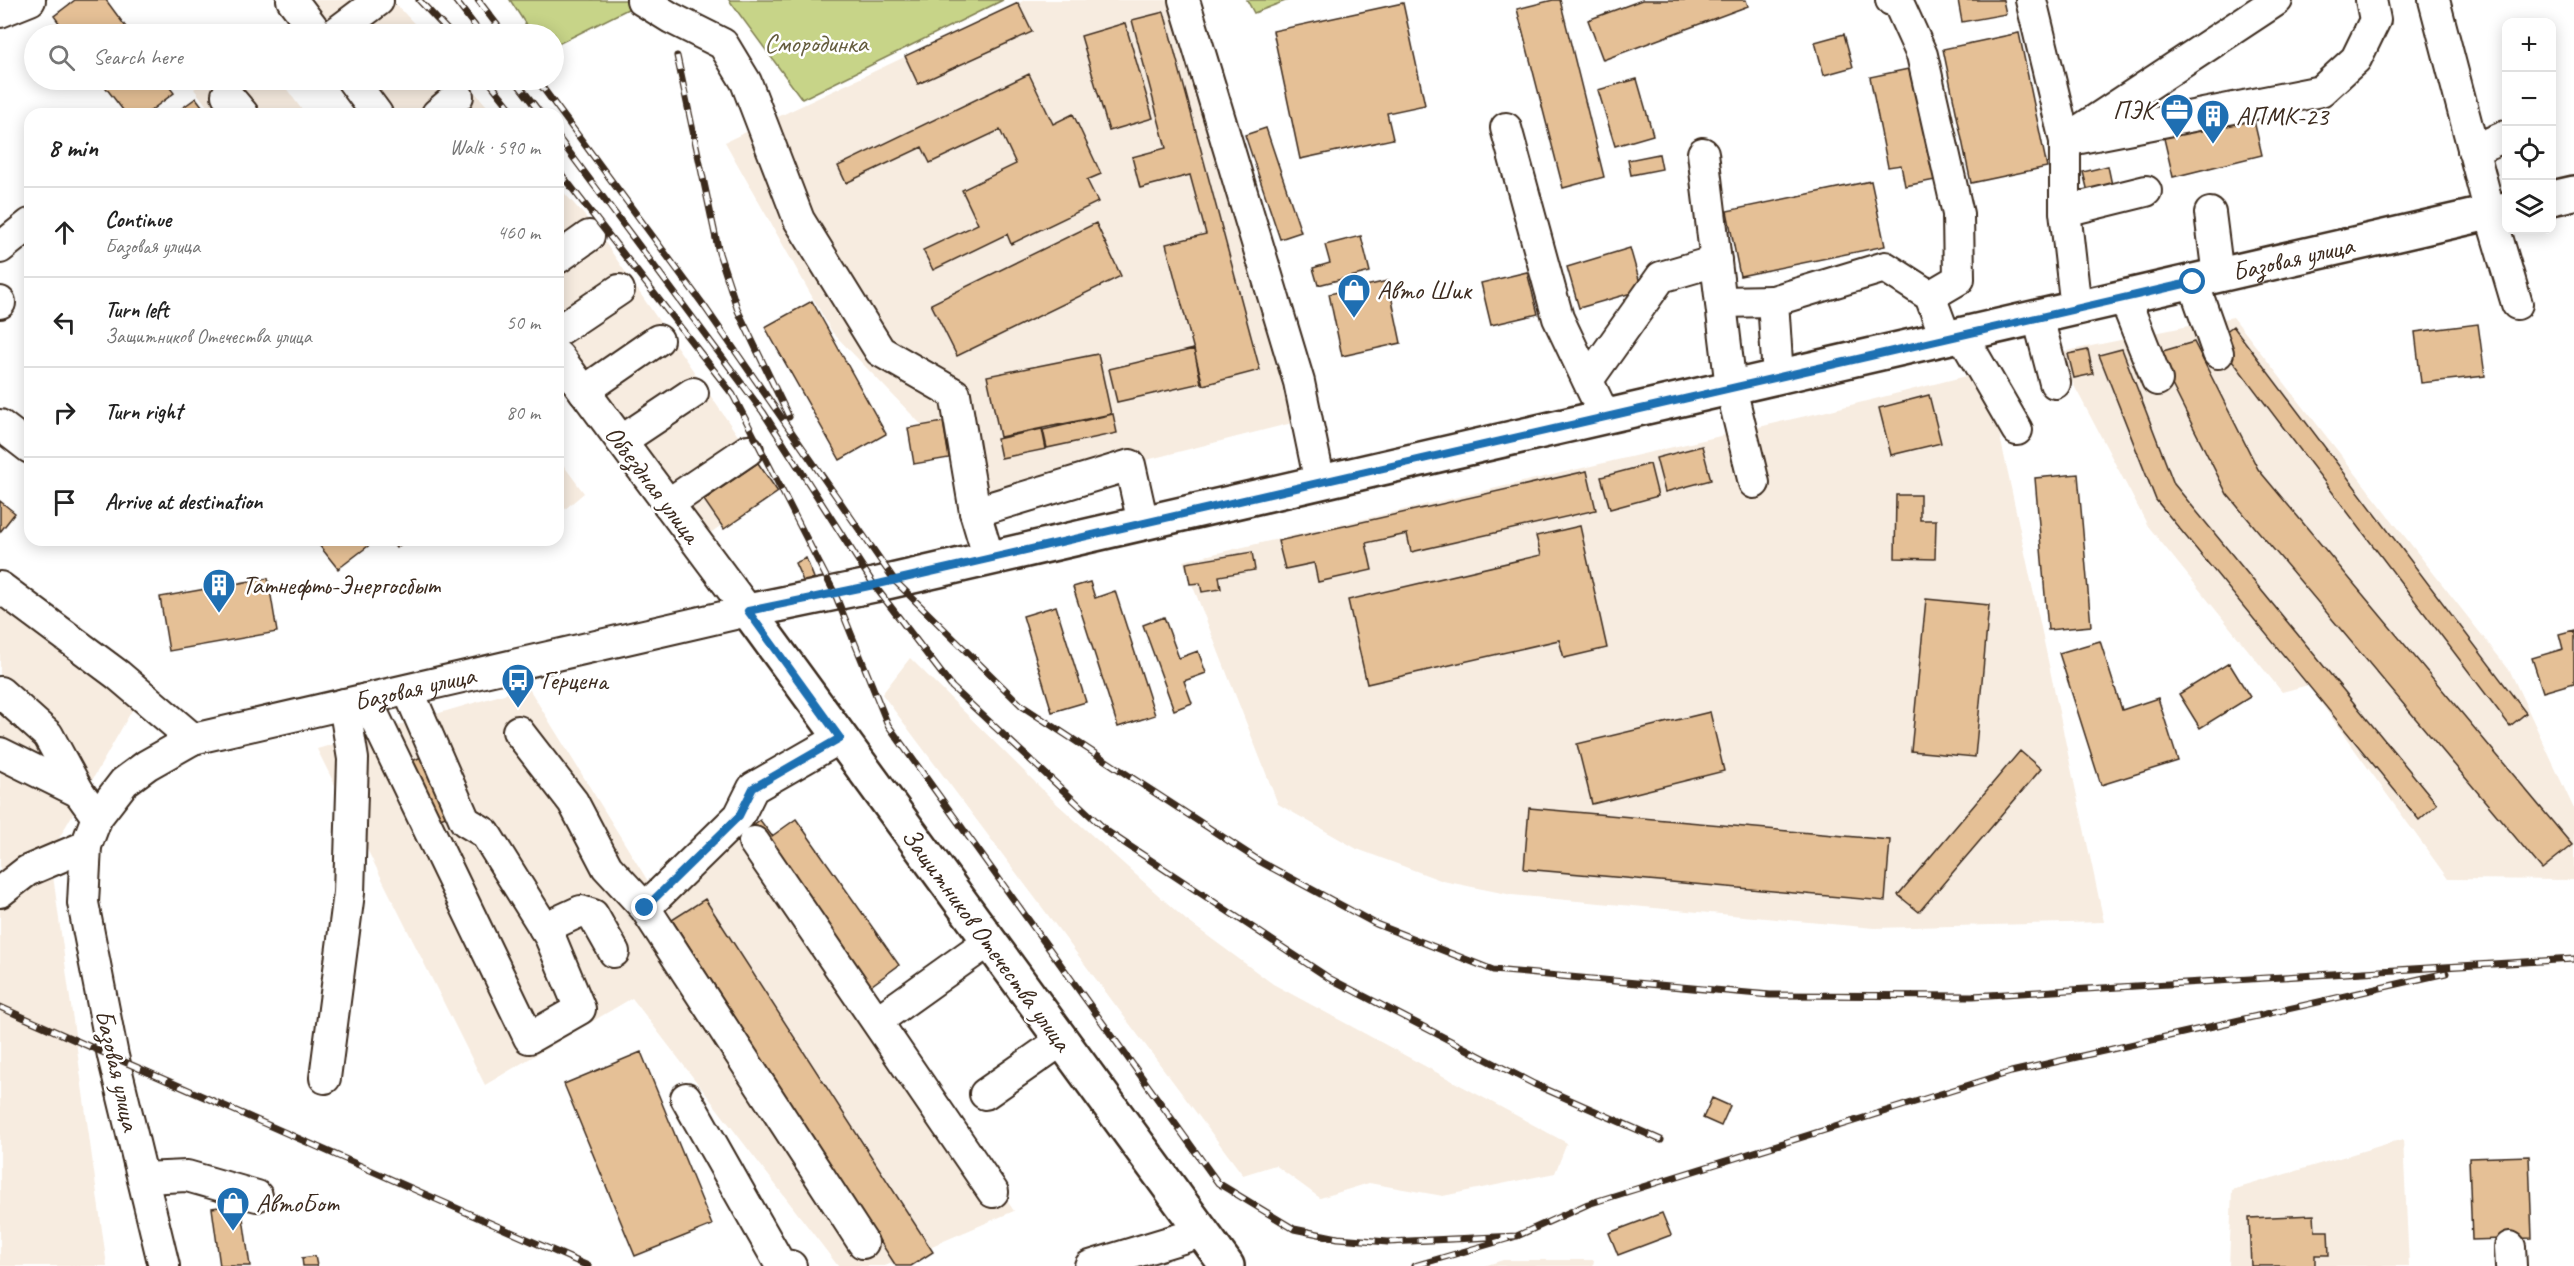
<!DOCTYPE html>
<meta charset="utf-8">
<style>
body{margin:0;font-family:Caveat,sans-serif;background:#f2f2f2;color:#222}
.controls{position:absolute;right:18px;top:18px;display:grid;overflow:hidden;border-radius:12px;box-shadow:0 3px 15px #0003}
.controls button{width:54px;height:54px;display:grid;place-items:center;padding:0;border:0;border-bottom:2px solid #e0e0e0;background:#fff;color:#222;font:30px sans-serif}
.stop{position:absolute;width:18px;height:18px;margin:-14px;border:4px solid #1f6fb2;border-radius:50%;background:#fff}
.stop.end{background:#1f6fb2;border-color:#fff;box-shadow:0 2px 6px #0008}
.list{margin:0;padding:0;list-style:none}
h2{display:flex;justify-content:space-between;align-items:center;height:78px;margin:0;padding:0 24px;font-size:26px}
h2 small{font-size:20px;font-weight:400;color:#767676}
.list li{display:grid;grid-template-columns:39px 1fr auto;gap:18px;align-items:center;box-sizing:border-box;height:90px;padding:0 24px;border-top:2px solid #e0e0e0}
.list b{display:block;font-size:22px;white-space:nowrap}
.list p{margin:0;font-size:20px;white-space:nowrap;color:#767676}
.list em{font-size:20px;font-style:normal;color:#767676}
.icon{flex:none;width:33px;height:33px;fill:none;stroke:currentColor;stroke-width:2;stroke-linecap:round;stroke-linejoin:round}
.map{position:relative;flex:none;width:2574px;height:1266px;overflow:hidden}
.search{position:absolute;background:#fff;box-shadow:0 3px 15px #0003;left:24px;top:24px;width:540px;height:66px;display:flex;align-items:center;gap:15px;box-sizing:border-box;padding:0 21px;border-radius:33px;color:#767676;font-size:22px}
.panel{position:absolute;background:#fff;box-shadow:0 3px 15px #0003;left:24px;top:108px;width:540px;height:438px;border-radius:18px}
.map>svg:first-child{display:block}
</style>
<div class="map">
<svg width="2574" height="1266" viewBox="0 0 2574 1266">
<rect width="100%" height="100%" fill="#fff"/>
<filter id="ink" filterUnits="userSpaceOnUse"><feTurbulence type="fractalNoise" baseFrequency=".0167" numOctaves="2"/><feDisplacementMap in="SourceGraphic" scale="12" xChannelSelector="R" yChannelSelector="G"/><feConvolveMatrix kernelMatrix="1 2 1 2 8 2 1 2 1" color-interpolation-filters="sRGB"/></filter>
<g filter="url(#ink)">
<!-- built -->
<path fill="#f7ece0" d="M310 0H392L424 34H335Z
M1025 0H1178L1292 423 993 499 832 332 725 142Z
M204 80H280L305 114H213L194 89Z
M369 80H464L494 114H395Z
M558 186 593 225 774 488 709 534 558 332Z
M2233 317 2510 671 2574 809V880L2448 879 2308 685 2282 692 2148 526 2057 353Z
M1986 371 2104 922 1874 928 1512 895 1443 881 1357 849 1278 804 1183 561 1823 412Z
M558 458 584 493 558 515Z
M0 575 147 684 50 854 107 1266H0Z
M910 658 1055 802 1186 920 1273 984 1567 1143 1555 1173 1443 1196 1369 1183 1320 1198 1275 1165 1243 1175 882 694Z
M528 687 654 891 753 824 1014 1211 885 1266H838L632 998 485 1085 317 749Z
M2403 1139 2409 1266H2229L2232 1190Z
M1503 1260H1594L1593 1266H1484Z"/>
<!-- green -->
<path fill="#c7d488" stroke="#817f53" stroke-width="1.5" d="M510 0H646L554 46V34H532Z
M729 0H1003L802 99Z
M1247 0H1288L1254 13Z"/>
<!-- building -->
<path fill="#e5c096" stroke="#3b2a1e" stroke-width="1.5" d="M75 0H106L131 34H67L54 16Z
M1553 0H1560L1604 177 1563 188 1517 9Z
M1642 0H1746L1748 6 1603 60 1588 20Z
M1958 0H2003L2006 14 1962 22Z
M1018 3 1032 32 918 84 905 56Z
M1403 3 1425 105 1387 113 1393 139 1300 159 1273 31Z
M1164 12 1260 370 1203 385 1166 244 1206 234 1190 175 1140 188 1132 157 1166 148 1132 20Z
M1125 23 1153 118 1109 131 1081 36Z
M2019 33 2047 167 1971 183 1943 49Z
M1844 34 1853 67 1824 75 1815 42Z
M1923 66 1945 178 1905 186 1901 165 1888 167 1870 77Z
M1029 74 1053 124 1073 114 1101 174 1087 180 1098 202 1011 244 1007 234 933 270 923 250 978 224 962 190 1016 164 1000 130 930 163 922 147 846 183 838 166Z
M1637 79 1653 135 1615 146 1598 90Z
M100 80H164L174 93 146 114H126Z
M196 98 208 114H174Z
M2252 112 2262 155 2173 177 2163 134Z
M1266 128 1301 232 1280 239 1245 135Z
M1659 154 1662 169 1631 175 1628 160Z
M2108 166 2113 190 2089 196 2083 172Z
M1871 181 1885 246 1740 276 1727 211Z
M1096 223 1121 276 957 356 931 304Z
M1361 236 1370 272 1318 285 1313 268 1330 263 1325 245Z
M1630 248 1642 290 1579 308 1567 267Z
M1527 272 1538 314 1491 325 1481 283Z
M1388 281 1401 343 1342 356 1329 294Z
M812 301 886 434 840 460 765 327Z
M2478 324 2485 376 2421 383 2415 332Z
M2233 326 2526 713 2510 726 2216 339Z
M2194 342 2258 469 2572 845 2542 869 2227 494 2156 353Z
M1194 349 1201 383 1117 402 1109 369Z
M2122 349 2174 484 2437 804 2419 820 2156 500 2099 355Z
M2088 350 2093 374 2074 378 2068 354Z
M1098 354 1111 414 1000 437 987 376Z
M1929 395 1941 443 1891 455 1879 408Z
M1113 414 1117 433 1047 448 1043 430Z
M943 422 949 458 914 464 908 428Z
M1042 429 1046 449 1001 458 997 439Z
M1702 446 1711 480 1665 492 1656 458Z
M758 463 778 492 724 529 704 500Z
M1650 464 1658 496 1610 509 1601 477Z
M1587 471 1596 510 1411 552 1407 534 1366 543 1372 570 1318 582 1314 563 1285 569 1278 541Z
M2078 474 2091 626 2048 630 2035 478Z
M1896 495H1920V520H1936L1935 559 1895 558Z
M0 501 15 513 0 532Z
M1580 526 1607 648 1564 658 1559 640 1367 684 1348 600 1541 555 1536 536Z
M315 540H376L338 569Z
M390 540H407L396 548Z
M1252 552 1255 570 1219 576 1221 589 1202 592 1200 583 1190 584 1186 563Z
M806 558 814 578 804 583 795 563Z
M268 578 277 632 169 651 160 597Z
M1090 582 1095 598 1115 591 1155 715 1118 727 1073 587Z
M1926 599 1989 605 1975 757 1911 751Z
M1056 606 1086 702 1052 712 1023 616Z
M1164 617 1179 658 1198 651 1206 673 1184 681 1192 703 1174 710 1143 625Z
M2574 630V683L2543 692 2532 658 2563 649 2559 634Z
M2100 641 2122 710 2158 698 2178 761 2101 785 2059 653Z
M2229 663 2250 697 2200 728 2179 694Z
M1710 712 1724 771 1592 804 1577 744Z
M2020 751 2041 769 1919 912 1898 895Z
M428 754 454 812 436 820 410 762Z
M1529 808 1890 840 1885 901 1524 869Z
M796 819 899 965 868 988 753 825 760 820 772 836Z
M705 899 933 1252 911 1266H896L672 920Z
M641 1052 712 1225 635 1256 564 1084Z
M1712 1098 1730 1106 1721 1126 1703 1118Z
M2529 1156 2532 1238 2472 1240 2469 1158Z
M241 1204 250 1266H220L212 1208Z
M1662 1213 1671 1235 1618 1255 1609 1233Z
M2314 1215 2315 1231H2328L2329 1255H2315V1266H2251L2249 1218Z
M315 1256 317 1266H303L302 1258Z"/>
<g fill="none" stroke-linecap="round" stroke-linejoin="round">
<!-- minor casing -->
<g stroke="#3b2a1e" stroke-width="34">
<g id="minor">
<path d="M292 0 318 34"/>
<path d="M642 0 671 18 723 44 746 82 799 220 880 351 955 394 975 512 989 559"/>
<path d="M1184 0 1299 382 1320 483"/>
<path d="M1891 0H1897L1922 55 1958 214 1959 279 1930 296"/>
<path d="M2031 0 2065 141V211L2076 309"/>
<path d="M2434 0 2490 213 2517 304"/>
<path d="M0 12 30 0"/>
<path d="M334 34 378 1"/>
<path d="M352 80 377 114"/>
<path d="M227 95 243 114"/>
<path d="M437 114 458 96"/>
<path d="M1506 128 1558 318 1605 417"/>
<path d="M2077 132 2277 0"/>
<path d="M2065 141 2321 91 2356 59 2375 20 2371 0"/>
<path d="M2473 150 2506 136"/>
<path d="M1703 153 1731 388 1754 483"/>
<path d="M2065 211 2146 191"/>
<path d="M2210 213 2218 276"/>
<path d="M0 248 30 224"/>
<path d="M558 258 589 236"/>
<path d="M2193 282 2218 353"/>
<path d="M2124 297 2157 380"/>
<path d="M0 302V303"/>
<path d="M1721 302 1773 301"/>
<path d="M2038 317 2055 383"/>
<path d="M558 331 619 290"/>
<path d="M1962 335 2017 430"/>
<path d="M1778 377 1773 301 1885 267 1930 296 1946 339"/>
<path d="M1588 380 1661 277 1716 261"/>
<path d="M584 391 658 340"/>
<path d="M0 425 30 448"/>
<path d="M621 441 693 393"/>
<path d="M668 504 748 450"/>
<path d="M975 512 1130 465 1143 523"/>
<path d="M0 587 118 675 193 739"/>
<path d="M0 692 48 735 79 792 97 817"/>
<path d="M366 699 529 1038 580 1009 550 937 485 833 465 821 408 690"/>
<path d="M518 731 573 802 607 867 645 908 863 1243"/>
<path d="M0 753 79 792"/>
<path d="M754 842 993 1192"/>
<path d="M0 892 27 871 86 846"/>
<path d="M645 908 739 816 753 788 840 738"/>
<path d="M544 928 581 911 593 915 614 952"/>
<path d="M877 1021 989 941"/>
<path d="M325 1078 349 893 353 759 344 704"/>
<path d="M985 1094 1062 1040"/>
<path d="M686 1098 780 1264 791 1266"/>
<path d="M143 1178 187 1176 257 1196"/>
<path d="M2510 1247 2511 1266"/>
<path id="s1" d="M164 1266 113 1056 83 903 86 846 97 817 124 782 147 765 193 739 748 611 558 356"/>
<path d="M1090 1266 1202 1232"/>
</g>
</g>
<!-- major casing -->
<g stroke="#3b2a1e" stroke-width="38">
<g id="major">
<path d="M2552 198 2574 193"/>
<path id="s2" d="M1227 1266 748 611 874 585 2506 209"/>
</g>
</g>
<!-- minor -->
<use href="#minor" stroke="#fff" stroke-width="30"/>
<!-- major -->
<use href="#major" stroke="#fff" stroke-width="33"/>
<!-- rail casing -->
<g stroke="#3b2a1e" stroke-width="7">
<path id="rail" d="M419 0 451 34
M455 0 481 34
M478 0 504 34
M677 56 719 253 738 311 789 417
M488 80 515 114
M515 80 541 114
M537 80 702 303 895 581 1022 706 1261 862 1376 924 1493 970 1770 995 1973 996 2574 959
M558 137 763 412 874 585 952 687 1108 832 1329 978 1534 1084 1661 1140
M558 170 733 395 835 594 888 725 1218 1183 1294 1229 1338 1238 1388 1242 1517 1236
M0 1007 588 1266
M1414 1266 1517 1236 1588 1204 2011 1072 2446 973"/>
</g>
<!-- rail -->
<use href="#rail" stroke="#fff" stroke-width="4.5" stroke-dasharray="14" stroke-linecap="butt"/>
</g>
</g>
<g fill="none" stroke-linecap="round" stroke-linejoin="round" filter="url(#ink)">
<!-- route -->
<path stroke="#1f6fb2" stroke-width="8" d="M645 908 739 816 753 788 840 738 748 611 874 585 2193 282"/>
</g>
<!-- icons -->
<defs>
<g id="office-pin" transform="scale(1.725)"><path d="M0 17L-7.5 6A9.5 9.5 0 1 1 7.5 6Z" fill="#1f6fb2" stroke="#fff"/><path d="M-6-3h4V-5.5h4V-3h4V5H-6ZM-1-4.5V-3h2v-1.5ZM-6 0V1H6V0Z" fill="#fff"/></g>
<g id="building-pin" transform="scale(1.725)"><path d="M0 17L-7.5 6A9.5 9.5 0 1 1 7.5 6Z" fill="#1f6fb2" stroke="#fff"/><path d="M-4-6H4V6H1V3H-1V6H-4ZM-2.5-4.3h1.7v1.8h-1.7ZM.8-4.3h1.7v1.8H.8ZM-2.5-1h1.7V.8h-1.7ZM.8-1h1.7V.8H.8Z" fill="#fff"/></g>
<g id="shop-pin" transform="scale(1.725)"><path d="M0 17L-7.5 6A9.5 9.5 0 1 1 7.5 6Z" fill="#1f6fb2" stroke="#fff"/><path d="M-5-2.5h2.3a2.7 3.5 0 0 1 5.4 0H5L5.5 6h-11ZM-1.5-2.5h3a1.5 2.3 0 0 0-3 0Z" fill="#fff"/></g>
<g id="bus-pin" transform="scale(1.725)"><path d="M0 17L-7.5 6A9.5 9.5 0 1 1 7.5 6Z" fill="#1f6fb2" stroke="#fff"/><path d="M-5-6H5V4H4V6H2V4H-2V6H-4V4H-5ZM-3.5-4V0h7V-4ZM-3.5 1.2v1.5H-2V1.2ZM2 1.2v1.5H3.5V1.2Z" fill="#fff"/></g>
</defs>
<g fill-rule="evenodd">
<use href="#office-pin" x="2177" y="110"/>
<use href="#building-pin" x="2213" y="116"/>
<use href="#shop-pin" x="1354" y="290"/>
<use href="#building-pin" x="219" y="585"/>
<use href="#bus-pin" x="518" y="680"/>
<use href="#shop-pin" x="233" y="1203"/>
</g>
<g text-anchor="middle" stroke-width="5" stroke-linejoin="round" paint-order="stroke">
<!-- park labels -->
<g font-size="26" fill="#655d3e" stroke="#fff">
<text x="816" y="52">Смородинка</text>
</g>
<!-- poi labels -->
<g font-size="26" fill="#3b2a1e" stroke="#fff" text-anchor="start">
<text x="2154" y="119" text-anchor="end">ПЭК</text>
<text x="2236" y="125">АПМК-23</text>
<text x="1377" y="299">Авто Шик</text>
<text x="242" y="594">Татнефть-Энергосбыт</text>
<text x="541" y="689">Герцена</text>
<text x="256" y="1212">АвтоБот</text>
</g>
<!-- street labels -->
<g font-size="26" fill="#3b2a1e" stroke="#fff">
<text dy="9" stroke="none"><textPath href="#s2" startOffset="2396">Базовая улица</textPath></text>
<text transform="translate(653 484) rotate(53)" y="9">Объездная улица</text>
<text dy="9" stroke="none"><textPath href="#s1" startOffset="813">Базовая улица</textPath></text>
<text transform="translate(987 939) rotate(54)" y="9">Защитников Отечества улица</text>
<text transform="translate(118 1070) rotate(77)" y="9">Базовая улица</text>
</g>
</g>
</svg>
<div class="controls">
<button>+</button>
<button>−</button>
<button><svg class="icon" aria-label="locate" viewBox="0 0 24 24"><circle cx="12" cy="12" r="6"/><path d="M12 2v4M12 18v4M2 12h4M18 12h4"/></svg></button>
<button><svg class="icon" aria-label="layers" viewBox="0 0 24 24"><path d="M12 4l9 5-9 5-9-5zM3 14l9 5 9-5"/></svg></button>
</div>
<div class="stop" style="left:2193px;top:282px"></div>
<div class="stop end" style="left:645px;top:908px"></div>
<div class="search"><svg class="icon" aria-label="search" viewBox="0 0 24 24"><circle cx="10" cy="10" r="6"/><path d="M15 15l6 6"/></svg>Search here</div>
<section class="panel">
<h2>8 min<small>Walk · 590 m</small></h2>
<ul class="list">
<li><svg class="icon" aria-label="ahead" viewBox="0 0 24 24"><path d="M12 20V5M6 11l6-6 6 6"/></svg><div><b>Continue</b><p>Базовая улица</p></div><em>460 m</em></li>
<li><svg class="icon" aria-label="left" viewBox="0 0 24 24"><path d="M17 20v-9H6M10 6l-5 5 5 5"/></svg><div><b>Turn left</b><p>Защитников Отечества улица</p></div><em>50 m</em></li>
<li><svg class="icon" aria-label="right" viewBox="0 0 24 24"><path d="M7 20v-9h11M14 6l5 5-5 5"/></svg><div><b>Turn right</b></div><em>80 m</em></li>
<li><svg class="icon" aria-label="arrive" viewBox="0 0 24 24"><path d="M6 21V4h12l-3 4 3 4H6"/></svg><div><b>Arrive at destination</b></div></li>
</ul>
</section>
</div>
